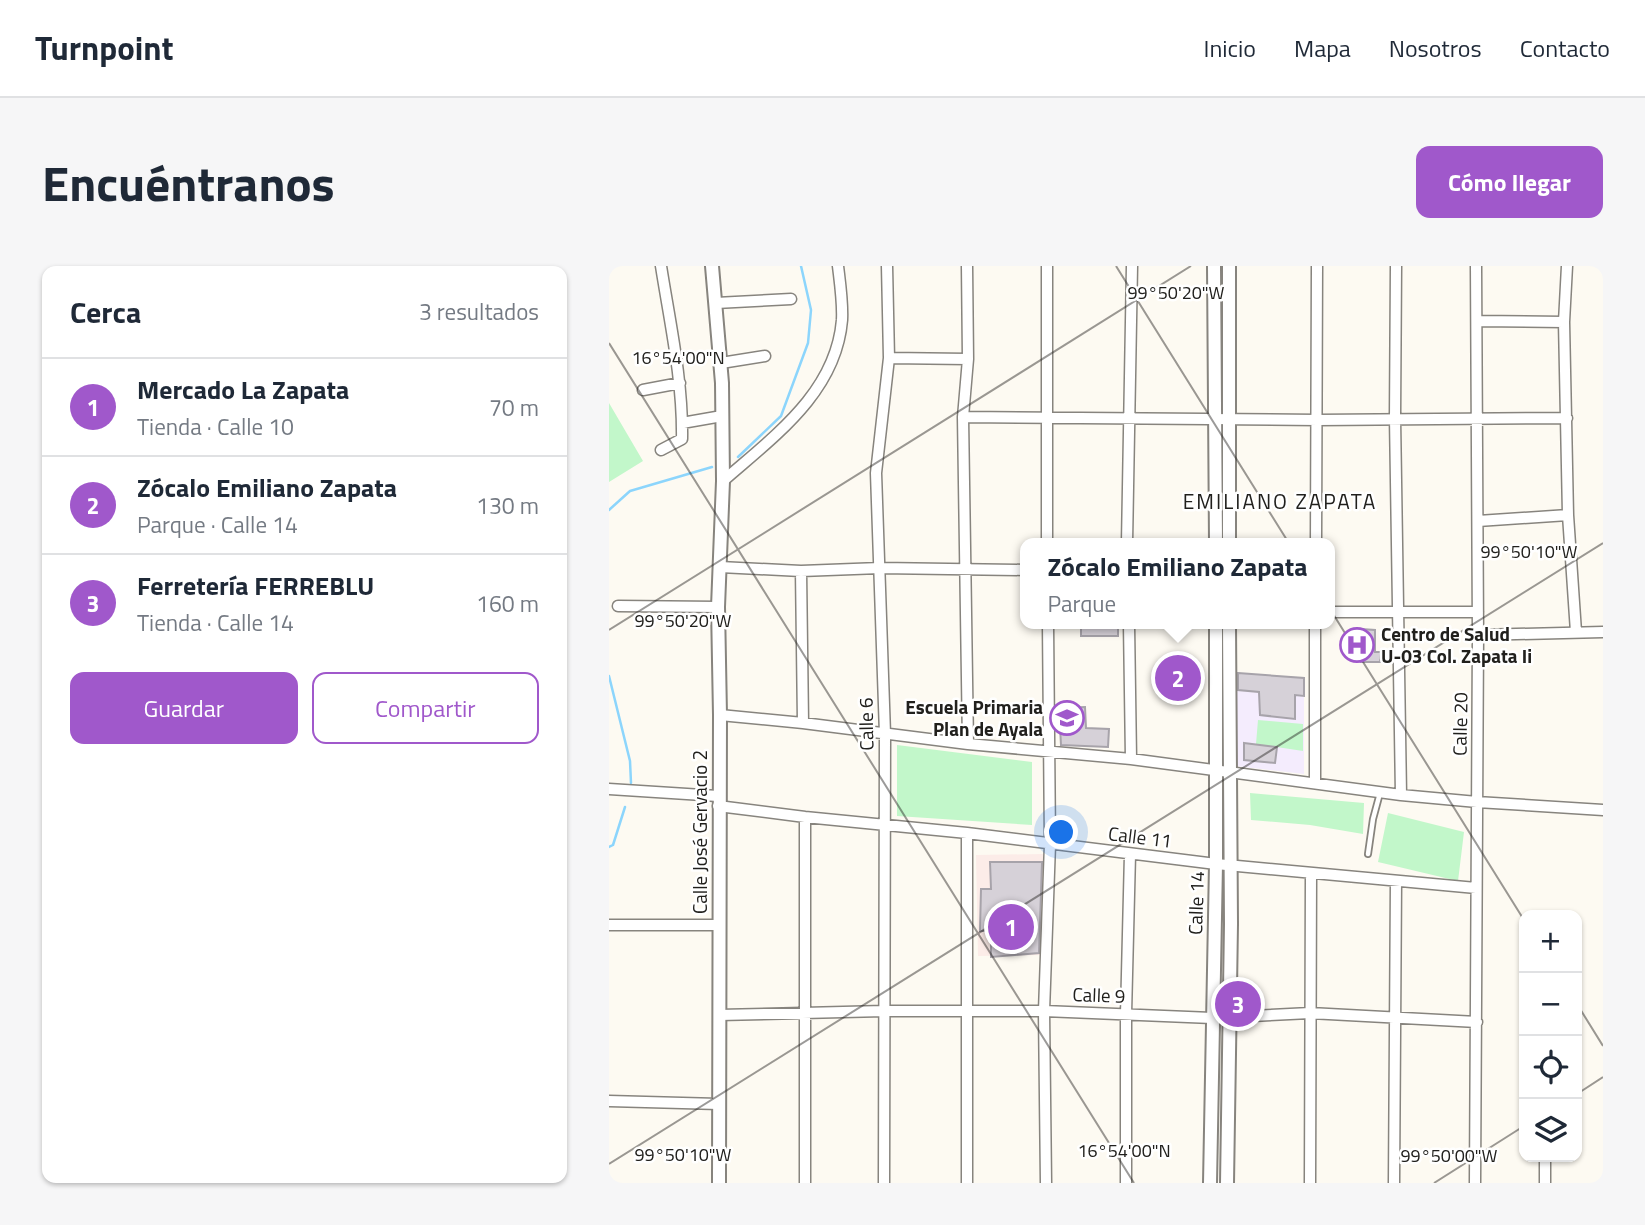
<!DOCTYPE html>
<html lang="es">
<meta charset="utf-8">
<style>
body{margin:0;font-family:"Titillium Web",sans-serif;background:#f6f6f7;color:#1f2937}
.controls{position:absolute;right:21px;bottom:21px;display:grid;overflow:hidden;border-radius:14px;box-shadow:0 2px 5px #0004}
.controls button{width:63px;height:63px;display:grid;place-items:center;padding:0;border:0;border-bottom:2px solid #e0e1e3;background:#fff;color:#1f2937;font:35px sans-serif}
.you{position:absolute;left:453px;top:567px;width:24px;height:24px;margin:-18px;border:5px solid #fff;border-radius:50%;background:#1a73e8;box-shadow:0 0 0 10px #1a73e833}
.badge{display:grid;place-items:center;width:46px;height:46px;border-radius:50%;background:#a058cb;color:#fff;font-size:23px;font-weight:700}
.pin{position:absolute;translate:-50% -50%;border:4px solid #fff;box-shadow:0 2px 7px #0006}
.popup{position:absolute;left:411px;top:272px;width:315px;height:91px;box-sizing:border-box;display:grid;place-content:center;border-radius:14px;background:#fff;filter:drop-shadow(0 2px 5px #0005);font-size:23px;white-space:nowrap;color:#747a83}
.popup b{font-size:26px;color:#1f2937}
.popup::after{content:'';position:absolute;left:50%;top:100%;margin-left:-14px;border:14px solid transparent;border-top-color:#fff}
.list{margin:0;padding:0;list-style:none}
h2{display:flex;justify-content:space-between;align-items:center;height:91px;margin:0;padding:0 28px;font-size:30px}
h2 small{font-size:23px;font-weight:400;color:#747a83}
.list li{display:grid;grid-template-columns:46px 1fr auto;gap:21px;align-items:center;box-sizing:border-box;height:98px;padding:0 28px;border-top:2px solid #e0e1e3}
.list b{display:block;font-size:26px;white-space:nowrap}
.list p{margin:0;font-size:23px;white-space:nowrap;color:#747a83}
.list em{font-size:23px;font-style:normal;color:#747a83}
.actions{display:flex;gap:14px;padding:21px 28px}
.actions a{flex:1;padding:16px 0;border:2px solid #a058cb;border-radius:14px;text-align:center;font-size:24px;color:#a058cb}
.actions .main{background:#a058cb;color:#fff}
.icon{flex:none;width:38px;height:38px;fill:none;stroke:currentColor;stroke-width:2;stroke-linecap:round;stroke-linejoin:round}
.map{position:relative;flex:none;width:994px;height:917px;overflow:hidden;border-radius:14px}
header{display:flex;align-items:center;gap:42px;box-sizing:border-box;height:98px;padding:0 35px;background:#fff;border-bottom:2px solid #e0e1e3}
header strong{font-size:33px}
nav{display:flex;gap:38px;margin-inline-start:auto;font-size:24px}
.intro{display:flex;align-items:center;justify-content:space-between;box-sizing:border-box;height:168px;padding:0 42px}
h1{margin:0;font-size:49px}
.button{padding:18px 32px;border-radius:14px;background:#a058cb;color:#fff;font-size:24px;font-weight:700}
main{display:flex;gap:42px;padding:0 42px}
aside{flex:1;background:#fff;border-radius:14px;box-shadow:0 2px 5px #0004}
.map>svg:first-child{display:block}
</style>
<header>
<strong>Turnpoint</strong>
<nav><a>Inicio</a><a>Mapa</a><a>Nosotros</a><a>Contacto</a></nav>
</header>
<div class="intro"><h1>Encuéntranos</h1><a class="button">Cómo llegar</a></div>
<main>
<aside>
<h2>Cerca<small>3 resultados</small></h2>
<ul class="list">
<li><span class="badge">1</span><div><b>Mercado La Zapata</b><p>Tienda · Calle 10</p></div><em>70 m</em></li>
<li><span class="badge">2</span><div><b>Zócalo Emiliano Zapata</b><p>Parque · Calle 14</p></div><em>130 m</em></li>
<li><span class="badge">3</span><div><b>Ferretería FERREBLU</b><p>Tienda · Calle 14</p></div><em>160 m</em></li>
</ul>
<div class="actions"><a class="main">Guardar</a><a>Compartir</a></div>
</aside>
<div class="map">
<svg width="994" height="917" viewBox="0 0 994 917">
<rect width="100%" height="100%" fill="#fdfaf2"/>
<!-- commercial -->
<path fill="#fcece8" d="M434 588 436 689 369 690 367 589Z"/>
<!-- education -->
<path fill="#f4ecfd" d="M627 407 695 412V508L626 500Z"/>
<!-- green -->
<path fill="#c2f7ca" d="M0 137 34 195 0 216Z
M649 454 694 458V485L647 478Z
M288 479 423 496V559L288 550Z
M641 527 755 537 754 568 701 559 642 554Z
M779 547 855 566 849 615 769 596Z"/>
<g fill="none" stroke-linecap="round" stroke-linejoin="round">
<!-- stream -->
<path stroke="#8cd5fc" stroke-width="2.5" d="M129 191 172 150 199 77 202 44 192 0
M0 244 21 225 103 201
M0 410 21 495 22 517
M0 581 4 579 16 541"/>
</g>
<!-- building -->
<path fill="#d6d1d8" stroke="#a7a3aa" stroke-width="2" d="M472 358H509V370H472Z
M752 363 766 364V386H772L771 396H752L753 388 749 383 752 381Z
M629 407 695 412V430L686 429V453L651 449 650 426 629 424Z
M476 441 477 462 500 463 499 481 452 479 450 442Z
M635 477 668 481 666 497 635 494Z
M381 596H433L430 687 382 691V665H371L372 623H382Z"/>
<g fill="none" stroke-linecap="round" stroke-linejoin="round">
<!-- service casing -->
<g stroke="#87847e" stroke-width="8">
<path id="service" d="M759 588 764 553 771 527"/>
</g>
<!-- minor casing -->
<g stroke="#87847e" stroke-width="13">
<path id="minor" d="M52 0C61 57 74 115 73 173L52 184
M358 0 359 93 354 151 359 478
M438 0V277
M787 0 786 152 792 529
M958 0 955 56 959 249 967 366
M107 37 182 33
M868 55 955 56
M280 92 359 93
M112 97 156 90
M34 124 71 117
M354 151 709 154 958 152
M73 157 113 150
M114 215C164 171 227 127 233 54 234 37 231 17 229 0
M869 255 959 249
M518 277 523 0
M707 277 708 0
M111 301 192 305 271 302 417 304
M192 305 194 457
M9 340 109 341
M721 346H869
M520 358 522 493
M706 358V517
M869 369 994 366
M111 449 194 457 359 478 522 493 792 529 868 536 994 544
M0 523 109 530
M109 540 196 551 358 567 607 598 867 622
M0 659H110
M110 749 275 745H435L603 752 701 747 868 756
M0 835 110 838
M196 917V551
M275 917 276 468 267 207 280 92 278 0
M358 917V567
M437 917 435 745 441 578 439 358
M517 917V748L521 588
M701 917 702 608
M785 917 787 615
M866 917 869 369 867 0
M936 917V891"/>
</g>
<!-- tertiary casing -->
<g stroke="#87847e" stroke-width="16">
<path id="tertiary" d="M103 0 113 117 114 215 109 341 111 449 110 917"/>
</g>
<!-- secondary casing -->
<g stroke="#87847e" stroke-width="16">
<path id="secondary" d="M605 0 607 277
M620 277V0
M601 917 607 598V358
M618 917 622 658 620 358"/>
</g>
<!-- service -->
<use href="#service" stroke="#fff" stroke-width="4.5"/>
<!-- minor -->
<use href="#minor" stroke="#fff" stroke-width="10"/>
<!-- tertiary -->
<use href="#tertiary" stroke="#fff" stroke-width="12"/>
<!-- secondary -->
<use href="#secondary" stroke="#fff" stroke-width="12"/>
</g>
<!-- ticks -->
<path fill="none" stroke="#21201d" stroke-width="2" stroke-opacity="0.45" d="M507 0 915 654M0 77 525 917M0 364 582 0M968 738 994 780M968 828 994 811M0 898 994 277M825 917 915 860"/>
<!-- icons -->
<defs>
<g id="hospital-ring" transform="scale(1.75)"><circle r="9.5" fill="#fff" stroke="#a058cb" stroke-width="1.5"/><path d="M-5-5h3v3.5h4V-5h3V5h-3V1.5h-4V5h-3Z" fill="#a058cb"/></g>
<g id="school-ring" transform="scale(1.75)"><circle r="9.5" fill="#fff" stroke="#a058cb" stroke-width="1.5"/><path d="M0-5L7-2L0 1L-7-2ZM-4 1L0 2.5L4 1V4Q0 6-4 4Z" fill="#a058cb"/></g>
</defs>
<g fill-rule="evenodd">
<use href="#hospital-ring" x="748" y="379"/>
<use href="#school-ring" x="458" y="452"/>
</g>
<g text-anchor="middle" stroke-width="5" stroke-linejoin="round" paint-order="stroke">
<!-- poi labels -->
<g font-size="19" font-weight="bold" fill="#21201d" stroke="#fff" text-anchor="start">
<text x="772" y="375">Centro de Salud<tspan x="772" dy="22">U-03 Col. Zapata Ii</tspan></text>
<text x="434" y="448" text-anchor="end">Escuela Primaria<tspan x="434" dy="22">Plan de Ayala</tspan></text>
</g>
<!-- street labels -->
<g font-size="19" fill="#21201d" stroke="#fff">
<text transform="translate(257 458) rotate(-91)" y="7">Calle 6</text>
<text transform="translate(851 458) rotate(-89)" y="7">Calle 20</text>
<text transform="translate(91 566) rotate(-90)" y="7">Calle José Gervacio 2</text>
<text transform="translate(531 571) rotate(7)" y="7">Calle 11</text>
<text transform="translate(587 637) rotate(-88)" y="7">Calle 14</text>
<text transform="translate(490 729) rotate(2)" y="7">Calle 9</text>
</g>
<!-- neighbourhood labels -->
<g font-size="21" letter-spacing="2" fill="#21201d" stroke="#fff">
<text x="671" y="243">EMILIANO ZAPATA</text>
</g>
</g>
<g font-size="18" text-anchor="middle" fill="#21201d" stroke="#fff" stroke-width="5" stroke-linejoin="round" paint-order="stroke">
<text x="567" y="33">99°50'20"W</text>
<text x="69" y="98">16°54'00"N</text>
<text x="920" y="292">99°50'10"W</text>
<text x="74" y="361">99°50'20"W</text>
<text x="515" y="891">16°54'00"N</text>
<text x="74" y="895">99°50'10"W</text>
<text x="840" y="896">99°50'00"W</text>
</g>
</svg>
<div class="controls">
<button>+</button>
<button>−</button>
<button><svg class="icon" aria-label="locate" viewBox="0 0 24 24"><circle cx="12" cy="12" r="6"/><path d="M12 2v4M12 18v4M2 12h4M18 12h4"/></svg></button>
<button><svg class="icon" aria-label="layers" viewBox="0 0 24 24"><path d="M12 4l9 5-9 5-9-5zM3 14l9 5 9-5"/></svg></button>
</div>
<div class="you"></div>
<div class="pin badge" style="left:402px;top:661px">1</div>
<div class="pin badge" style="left:569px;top:412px">2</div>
<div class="popup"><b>Zócalo Emiliano Zapata</b>Parque</div>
<div class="pin badge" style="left:629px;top:738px">3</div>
</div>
</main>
